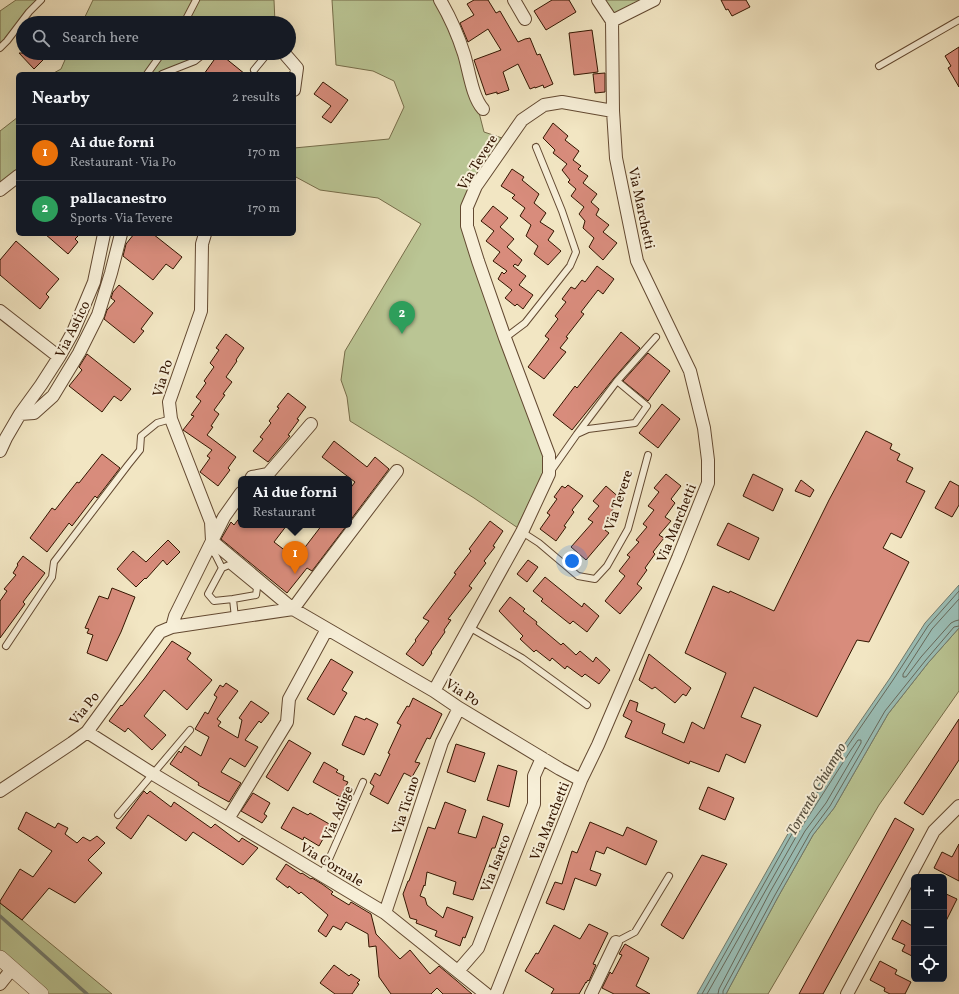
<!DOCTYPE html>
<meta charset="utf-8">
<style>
body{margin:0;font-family:Vollkorn,serif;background:#20242c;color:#f1f3f6}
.controls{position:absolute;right:12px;bottom:12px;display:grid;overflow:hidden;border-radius:6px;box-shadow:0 4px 16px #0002}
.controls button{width:36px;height:36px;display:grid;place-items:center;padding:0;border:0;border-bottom:1px solid #363941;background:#171b24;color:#f1f3f6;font:20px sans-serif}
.you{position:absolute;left:572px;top:561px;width:14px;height:14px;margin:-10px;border:3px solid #fff;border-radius:50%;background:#1a73e8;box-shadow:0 0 0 6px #1a73e833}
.badge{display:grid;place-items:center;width:26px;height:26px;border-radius:50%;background:#c59692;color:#fff;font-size:13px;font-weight:700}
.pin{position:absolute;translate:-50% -33px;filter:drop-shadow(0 1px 2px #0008)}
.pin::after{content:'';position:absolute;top:21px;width:14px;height:12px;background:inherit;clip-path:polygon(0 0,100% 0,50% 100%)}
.popup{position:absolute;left:238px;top:476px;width:114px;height:52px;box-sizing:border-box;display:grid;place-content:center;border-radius:6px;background:#171b24;filter:drop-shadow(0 1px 3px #0005);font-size:13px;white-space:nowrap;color:#9ea1a6}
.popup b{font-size:15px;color:#f1f3f6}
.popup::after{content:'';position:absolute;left:50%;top:100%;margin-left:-8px;border:8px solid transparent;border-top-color:#171b24}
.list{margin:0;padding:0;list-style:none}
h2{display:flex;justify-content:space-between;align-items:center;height:52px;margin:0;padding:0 16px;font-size:17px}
h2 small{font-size:13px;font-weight:400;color:#9ea1a6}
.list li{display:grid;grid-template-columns:26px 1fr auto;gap:12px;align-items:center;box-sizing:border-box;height:56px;padding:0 16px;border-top:1px solid #363941}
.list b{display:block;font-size:15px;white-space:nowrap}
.list p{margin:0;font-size:13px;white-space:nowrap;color:#9ea1a6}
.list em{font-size:13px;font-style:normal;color:#9ea1a6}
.icon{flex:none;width:22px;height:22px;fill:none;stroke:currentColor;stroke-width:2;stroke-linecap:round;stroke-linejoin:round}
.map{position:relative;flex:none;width:959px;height:994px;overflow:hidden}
.search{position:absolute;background:#171b24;box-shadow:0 4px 16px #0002;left:16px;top:16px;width:280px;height:44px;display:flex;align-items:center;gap:10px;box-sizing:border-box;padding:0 14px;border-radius:22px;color:#9ea1a6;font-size:15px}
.panel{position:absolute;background:#171b24;box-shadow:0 4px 16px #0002;left:16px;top:72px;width:280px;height:164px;border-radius:6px}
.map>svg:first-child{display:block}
</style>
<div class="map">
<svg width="959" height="994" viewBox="0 0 959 994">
<rect width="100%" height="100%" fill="#f2e6c3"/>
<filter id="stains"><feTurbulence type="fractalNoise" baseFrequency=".005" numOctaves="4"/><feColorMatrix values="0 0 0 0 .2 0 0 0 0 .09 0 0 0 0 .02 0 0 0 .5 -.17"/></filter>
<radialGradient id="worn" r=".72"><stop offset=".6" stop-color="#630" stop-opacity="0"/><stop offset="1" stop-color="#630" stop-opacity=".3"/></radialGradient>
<!-- green -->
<path fill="#bac594" stroke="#766d4a" d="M16 0H37L27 11 0 44V11Z
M93 0H274L275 23H82Z
M332 0H435L446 21 475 97 484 132 508 140 475 193 470 221 520 380 553 455 519 523 518 528 474 498 350 421 347 397 341 380 345 351 421 224 378 198 320 190 294 176V148L389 139 404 107 394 81 373 71 336 65Z
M595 0H655L609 24Z
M68 53H200L194 58 155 74H52L61 69Z
M18 117V173L0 186V131Z
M959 628V691L879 805 768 994H726L778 897 813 835 834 808 888 714 928 663Z
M0 903 22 920 112 994H39L0 958Z"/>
<!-- water -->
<path fill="#9bbfb7" stroke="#717b6e" d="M959 585V628L928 663 888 714 834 808 813 835 778 897 726 994H697L794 823 844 745 890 678 925 623Z"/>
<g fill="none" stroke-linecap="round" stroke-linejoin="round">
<!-- shore -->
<path stroke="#676a5c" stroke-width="1" d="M959 599 932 629 903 674V677H906L921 657 951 623 955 621 959 620
M702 994 797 825 847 747 893 680 928 626 959 591
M707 994 801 828 851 750 858 740H861V743L826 803 805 831 770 892 719 989 718 994
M723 994V991L775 895 810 833 830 806 885 711 925 661 954 627 959 626"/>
<!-- stream -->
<path stroke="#717b6e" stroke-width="3.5" d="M0 916 87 994"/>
</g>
<!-- building -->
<path fill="#d88c7c" stroke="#331500" d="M474 0H488L496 13 500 11 518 42 525 39 530 38 537 55 540 54 553 84 544 88 543 85 535 88V87L530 89 518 64 503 72 509 90 497 94V92L486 95 474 60 501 50 488 29 468 42 460 23 474 15 467 4Z
M552 0H569L576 12 546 30 534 11Z
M721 0H746L750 7 732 16 728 9 726 10Z
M592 30 598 72 574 75 569 33Z
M959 47V87L948 68 951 66 945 56Z
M19 53H50L34 69Z
M219 53 245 74H204Z
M605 73V92L595 93 593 74Z
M323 82 348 100 331 123 322 117 331 106 314 94Z
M553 123 568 136 565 140 579 151 573 160 581 166 578 169 588 176 583 183 597 194 591 202 599 209 596 215 609 225 603 232 617 243 603 260 589 247 594 238 583 228 585 221 579 214 584 207 571 196 576 189 568 182 570 180 562 170 567 164 553 153 555 150 543 138Z
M512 169 524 177 522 180 539 194 534 203 546 213 540 222 554 231 548 240 561 251 548 265 534 254 538 246 526 236 531 225 520 216 525 208 512 198 515 195 501 186Z
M493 206 508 218 500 227 514 239 507 247 522 260 518 266 515 264 513 266 526 276 519 285 533 295 523 309 517 304 515 306 505 298 512 290 498 279 502 272 504 274 507 271 493 261 500 252 486 241 494 231 481 221Z
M45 234H80L75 239 78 242 68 254Z
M134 234H153L182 257 173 269 166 264 153 280 123 256 126 244Z
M16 241 59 279 46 294 49 297 40 309 0 275V260Z
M597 266 614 279 603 294 598 290 581 312 584 314 566 337 568 338 560 348 566 352 544 379 528 367 549 339 545 336 558 319 555 316 566 302 562 299 571 287 575 289 582 280 585 282Z
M119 285 153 313 141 329 144 331 134 343 104 319 107 310 115 301 111 298 113 292Z
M621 332 640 348 614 378 572 430 553 415 575 386 577 388Z
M226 334 244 348 236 360 237 361 226 377 232 382 223 394 225 395 214 410 219 414 211 426 213 427 207 435 236 457 228 468 230 470 218 486 200 472 210 458 207 456 212 450 183 430 194 416 191 415 201 401 196 397 206 383 204 381 214 367 210 363 219 350 216 348Z
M648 353 670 371 648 401 623 381Z
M87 354 131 389 121 401 114 396 102 412 69 386 82 370 79 367Z
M288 393 306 407 297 419 299 420 288 435 290 436 268 462 253 451 263 439 260 437 271 423 269 421 279 408 277 407Z
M662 404 680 419 658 448 639 433Z
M866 431 892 444 890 449 900 454 897 460 913 468 906 482 925 491 901 538 891 533 883 548 909 562 869 642 857 640 817 717 754 687 741 717 761 725 745 763 726 754 719 772 690 761 689 764 625 737 632 721 623 716 630 700 638 703 636 711 665 724 662 733 684 743 692 722 704 729 726 673 685 653 713 586 729 593 730 591 774 611 829 500Z
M334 441 367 467 375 457 389 469 349 522V490L355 482 322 457Z
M102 454 120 468 97 498 95 496 72 526 69 523 47 552 30 538 52 508 55 510 77 482 79 483Z
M666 474 681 486 671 499 675 503 665 517 671 521 659 535 664 538 653 552 655 554 645 568 647 570 637 584 642 588 620 614 605 601 625 576 619 571 630 557 627 555 639 542 636 540 647 527 643 524 654 510 648 506 659 492 654 488Z
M753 474 783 489 773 511 743 496Z
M801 480 814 490 810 497 795 491Z
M950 481 959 486V505L952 517 935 508Z
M568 485 583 496 572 510 574 512 564 526 566 527 556 541 540 529 550 515 547 513 557 499 554 497 562 486 565 488Z
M606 486 621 499 611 512 616 516 605 530 609 533 586 560 571 547 593 522 588 519 599 506 593 501Z
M241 516V525H287L274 542 296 559 322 525H347L312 571 307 568 287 593 221 539 231 522 234 525Z
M490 521 503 531 493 546 495 547 484 561 486 563 469 586 472 588 448 619 451 620 444 630 445 632 431 652 432 653 423 666 406 654 416 641 415 640 429 621 423 618 456 574 454 573 471 551 469 549Z
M728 523 759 538 749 560 717 545Z
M168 540 180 552 167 565 163 560 146 579 145 578 136 587 117 569 133 551 146 562Z
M23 556 45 573 23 602 25 604 0 638V601L7 591 4 589 16 575 13 573 18 565 17 564Z
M528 560 538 567 527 582 517 574Z
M545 577 582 607 584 603 599 616 587 632 573 621 570 624 541 601 543 599 533 591Z
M112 588 135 597 121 632 107 661 87 653 93 635 87 633 89 629 85 628 99 596 108 599Z
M510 597 525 609 523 611 537 622 536 624 561 645 563 643 576 655 580 651 593 662 596 657 610 670 599 684 585 674 582 677 567 666 565 669 552 658 550 661 536 650 534 652 520 639 523 636 499 611Z
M172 641 191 653 187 659 212 680 187 710 164 690 144 716 166 735 152 750 128 728 125 732 109 721 121 705 122 706 144 679Z
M649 654 691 688 686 696 683 694 675 703 655 687 652 689 639 680Z
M331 659 353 672 342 690 347 693 334 715 307 699Z
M226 683 238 691 217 719 221 722 218 726 238 738 242 720 239 718 251 701 269 713 261 723 259 721 245 740 258 747 245 767 230 758 221 772 241 783 229 802 198 785 199 783 170 764 179 751 181 753 185 746 201 756 209 737 195 729 205 712 208 714 217 697 214 695 220 685 223 687Z
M413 698 442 714 430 739 427 738 415 762 420 763 412 777 404 773 388 804 370 794 374 786 370 783 375 773 380 776 390 754 388 753 401 725 397 723 407 706 409 707Z
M355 716 365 720 366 718 378 724 364 755 342 745Z
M959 719V760L923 815 904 803Z
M289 740 311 753 288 791 266 777Z
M456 744 485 753 475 782 447 772Z
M324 762 338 770 336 772 344 776 343 780 348 782 340 797 313 782Z
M498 765 517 771 509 807 487 800Z
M708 787 734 798 725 820 699 809Z
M144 791 147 794 150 791 171 807 174 802 211 828 215 824 239 842 242 838 258 848 243 865 193 832 186 841 148 815 131 839 116 828Z
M253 793 270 803 264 814 267 816 262 823 241 811Z
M445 802 466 810 458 833 476 838 483 816 503 824 495 848H492L473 900 453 894 456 882 427 872 425 886 424 885 420 896 425 898 427 905 443 918 447 907 473 917 465 938 463 937 460 946 435 936 437 931 416 923 417 920 410 918 403 894 408 881H409L428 827 435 829Z
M293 807 308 815 310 813 331 825 319 846 304 837 303 840 281 828Z
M26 812 55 828 58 823 68 828 65 834 77 843 83 837 90 841 97 836 105 843 88 860 102 873 75 903 49 888 22 920 0 903V901L20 869 33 877 52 851 18 829Z
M895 818 914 829 823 994H799Z
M590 822 623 836 627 827 657 841 646 865 607 847 604 854 596 851 590 870 601 874 596 886 575 878 564 910 546 903 555 882 562 884 572 851 577 853Z
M959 844V881L934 868 942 852 952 857Z
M702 855 727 864 683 939 661 925Z
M286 864 301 874 302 873 311 879 312 878 322 884 333 892 331 894 349 905 351 902 371 914 376 934 400 959 410 950 430 974 439 966 457 981 472 994H443L437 988 431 994H391L379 977 376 946 369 947 368 934 346 922 341 930 333 926 326 937 318 931 328 915 301 892 299 894 289 886 288 888 276 879Z
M944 893 957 899 944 925Z
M902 920 914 927V957L902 951 905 945 892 939Z
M589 924 608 933 593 964 596 965 589 981 588 980 586 983V982L579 994H551L554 989 525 971 536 953 538 954 554 925 580 939Z
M625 944 649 958 636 986 650 994H614L602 988 610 972 612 974 622 955 619 954Z
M880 961 897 970 895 974 911 982 905 994H890L884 991 885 988 870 980Z
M334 965 349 976 351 974 360 980 357 983 359 984 352 994H335L320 983Z"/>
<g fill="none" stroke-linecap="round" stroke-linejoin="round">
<!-- service casing -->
<g stroke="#634931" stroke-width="8">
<path id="service" d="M184 23 196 0
M0 48 7 41 29 12 41 0
M879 66 959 20
M254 70 268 53
M147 74 162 53
M162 74 195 61 205 53
M505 338 525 323 570 266 576 252 562 211 536 147
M617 381 656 337
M551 471 577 434 588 429 635 423 647 406 617 381 577 434
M522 532 539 543 578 576 595 579 607 566 628 529 648 455
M208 549 215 554 222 568
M233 599 256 595 257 588 229 565 222 568 208 594 214 601 233 599 235 618
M469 627 522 658 587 705
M6 646 52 577 54 562 128 465 140 450 141 436 157 423 171 419
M118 815 190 730
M322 875 363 782
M616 942 635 932 669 876"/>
</g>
<!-- minor casing -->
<g stroke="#634931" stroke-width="14">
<path id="minor" d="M440 0C450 17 458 35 464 54 469 70 472 97 483 109
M514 0 525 19
M612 21 654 0
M284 53 297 68 294 90
M0 190 18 176
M0 311 59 357
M20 414 34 413 53 396 79 353 98 315 111 273 121 234
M0 451 6 438 20 414 41 385 59 357 73 332 94 282 104 234
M251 479 252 477 268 474 311 424
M241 493 224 517 212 541 293 609 315 579 397 471
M172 627 175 616 212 541 211 522 171 419 169 402 201 311 202 244 205 234
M434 691 522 532 549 474V455L505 338 478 261 467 226V207L476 186 522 120 544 105 562 102 613 111
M87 732 153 774 228 819 385 913 486 994
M0 791 72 743 87 732 160 632 172 627 293 609 434 691 459 708 560 769 581 780
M228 819 287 722 289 699 327 629
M385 913 442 742 459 708
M458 971 478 948 534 804V776L542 758
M0 984 12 969
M496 994 581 780 598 745 678 558 708 483V460L704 428 690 371 637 261 616 158 613 111 612 21 598 0
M591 994 616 942
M847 994 934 831 959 806"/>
</g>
<!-- tertiary casing -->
<g stroke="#634931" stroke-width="16">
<path id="tertiary" d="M0 958 41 994"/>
</g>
<!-- service -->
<use href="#service" stroke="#f7efd8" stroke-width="6"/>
<!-- minor -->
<use href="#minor" stroke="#f7efd8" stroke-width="12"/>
<!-- tertiary -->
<use href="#tertiary" stroke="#f7efd8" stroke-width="15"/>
</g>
<g text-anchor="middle" stroke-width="4" stroke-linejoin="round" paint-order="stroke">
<!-- street labels -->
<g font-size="14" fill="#331500" stroke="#f7efd8">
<text transform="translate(477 162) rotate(-58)" y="5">Via Tevere</text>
<text transform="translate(642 208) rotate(78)" y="5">Via Marchetti</text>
<text transform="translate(72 329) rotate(-64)" y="5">Via Astico</text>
<text transform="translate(162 378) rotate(-73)" y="5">Via Po</text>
<text transform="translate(618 500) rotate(-72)" y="5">Via Tevere</text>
<text transform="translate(676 523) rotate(-68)" y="5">Via Marchetti</text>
<text transform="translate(463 692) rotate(33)" y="5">Via Po</text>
<text transform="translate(84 708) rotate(-51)" y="5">Via Po</text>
<text transform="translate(405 805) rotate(-72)" y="5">Via Ticino</text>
<text transform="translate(337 813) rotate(-67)" y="5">Via Adige</text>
<text transform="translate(549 821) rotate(-68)" y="5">Via Marchetti</text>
<text transform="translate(495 863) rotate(-69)" y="5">Via Isarco</text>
<text transform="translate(332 864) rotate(31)" y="5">Via Cornale</text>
</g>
<!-- water labels -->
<g font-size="15" font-style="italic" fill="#575040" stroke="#f7efd8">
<text transform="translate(816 789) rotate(-60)" y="5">Torrente Chiampo</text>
</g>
</g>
<rect width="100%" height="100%" filter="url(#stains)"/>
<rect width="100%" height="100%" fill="url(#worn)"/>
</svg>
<div class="controls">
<button>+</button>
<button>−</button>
<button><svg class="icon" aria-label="locate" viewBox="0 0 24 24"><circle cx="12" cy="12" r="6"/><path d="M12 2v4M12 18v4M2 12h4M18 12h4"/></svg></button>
</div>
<div class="you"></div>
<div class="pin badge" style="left:295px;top:574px;background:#e8710a">1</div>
<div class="popup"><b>Ai due forni</b>Restaurant</div>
<div class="pin badge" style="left:402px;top:334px;background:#2e9e5b">2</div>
<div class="search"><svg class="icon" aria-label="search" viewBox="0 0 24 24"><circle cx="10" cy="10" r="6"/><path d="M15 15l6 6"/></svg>Search here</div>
<section class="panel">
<h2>Nearby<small>2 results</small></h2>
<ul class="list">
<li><span class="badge" style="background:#e8710a">1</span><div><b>Ai due forni</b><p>Restaurant · Via Po</p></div><em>170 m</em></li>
<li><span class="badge" style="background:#2e9e5b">2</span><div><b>pallacanestro</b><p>Sports · Via Tevere</p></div><em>170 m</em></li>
</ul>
</section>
</div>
